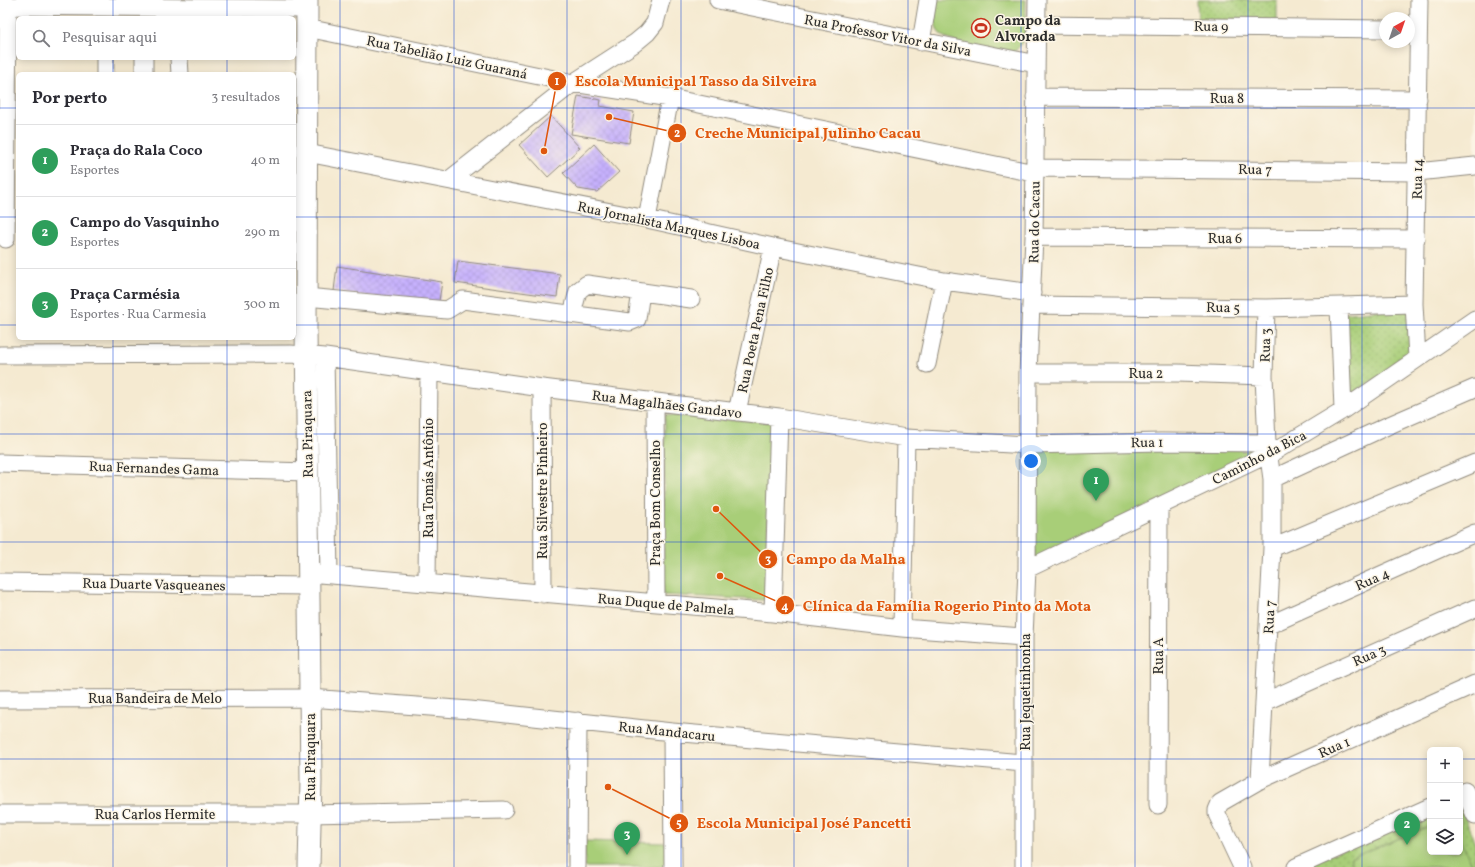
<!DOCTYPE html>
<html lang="pt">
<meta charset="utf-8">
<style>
body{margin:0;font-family:Vollkorn,serif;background:#f2f2f3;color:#2b2b33}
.controls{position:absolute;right:12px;bottom:12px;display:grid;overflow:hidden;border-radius:6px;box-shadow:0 2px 10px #0003}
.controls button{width:36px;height:36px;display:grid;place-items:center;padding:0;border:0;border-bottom:1px solid #e1e1e2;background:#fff;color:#2b2b33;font:20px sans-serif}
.compass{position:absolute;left:1379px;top:12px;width:36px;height:36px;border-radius:50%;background:#fff;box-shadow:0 2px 10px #0003;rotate:40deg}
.you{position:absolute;left:1031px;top:461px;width:14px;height:14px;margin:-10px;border:3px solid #fff;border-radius:50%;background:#1a73e8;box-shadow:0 0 0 6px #1a73e833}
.badge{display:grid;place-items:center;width:26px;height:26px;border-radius:50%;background:#c8321e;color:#fff;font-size:13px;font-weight:700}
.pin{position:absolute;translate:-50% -33px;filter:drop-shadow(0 1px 2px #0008)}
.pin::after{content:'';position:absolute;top:21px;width:14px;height:12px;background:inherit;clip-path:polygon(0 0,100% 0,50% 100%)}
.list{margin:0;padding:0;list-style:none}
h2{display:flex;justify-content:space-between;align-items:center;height:52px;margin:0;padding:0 16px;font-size:17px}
h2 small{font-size:13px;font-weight:400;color:#7c7c81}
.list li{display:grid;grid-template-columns:26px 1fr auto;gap:12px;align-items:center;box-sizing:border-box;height:72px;padding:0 16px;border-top:1px solid #e1e1e2}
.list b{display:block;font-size:15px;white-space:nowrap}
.list p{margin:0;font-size:13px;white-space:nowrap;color:#7c7c81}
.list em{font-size:13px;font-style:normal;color:#7c7c81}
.icon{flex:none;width:22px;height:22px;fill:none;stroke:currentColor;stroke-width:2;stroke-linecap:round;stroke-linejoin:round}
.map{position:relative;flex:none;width:1475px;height:867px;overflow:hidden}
.search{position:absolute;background:#fff;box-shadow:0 2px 10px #0003;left:16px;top:16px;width:280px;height:44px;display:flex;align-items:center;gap:10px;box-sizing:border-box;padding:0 14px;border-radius:6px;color:#7c7c81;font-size:15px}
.panel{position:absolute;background:#fff;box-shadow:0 2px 10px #0003;left:16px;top:72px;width:280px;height:268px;border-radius:6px}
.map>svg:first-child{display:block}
</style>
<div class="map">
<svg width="1475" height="867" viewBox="0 0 1475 867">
<defs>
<pattern id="grass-dots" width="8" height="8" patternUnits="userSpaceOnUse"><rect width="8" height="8" fill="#a8ce78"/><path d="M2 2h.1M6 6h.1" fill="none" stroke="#91b168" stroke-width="1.8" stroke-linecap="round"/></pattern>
<pattern id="building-cross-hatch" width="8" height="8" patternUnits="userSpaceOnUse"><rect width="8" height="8" fill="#c6b1fd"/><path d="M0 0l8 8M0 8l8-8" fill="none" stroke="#aa98d9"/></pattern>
</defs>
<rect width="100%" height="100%" fill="#fcf5e5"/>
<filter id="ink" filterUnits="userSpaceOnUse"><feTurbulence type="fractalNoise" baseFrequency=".025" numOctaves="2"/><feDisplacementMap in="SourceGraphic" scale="8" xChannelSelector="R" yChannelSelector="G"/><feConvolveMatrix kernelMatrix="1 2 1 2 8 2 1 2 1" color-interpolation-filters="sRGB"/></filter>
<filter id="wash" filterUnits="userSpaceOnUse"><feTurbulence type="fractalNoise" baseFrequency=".012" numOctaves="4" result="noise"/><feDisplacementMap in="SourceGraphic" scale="16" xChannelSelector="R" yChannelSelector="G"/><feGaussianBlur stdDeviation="0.9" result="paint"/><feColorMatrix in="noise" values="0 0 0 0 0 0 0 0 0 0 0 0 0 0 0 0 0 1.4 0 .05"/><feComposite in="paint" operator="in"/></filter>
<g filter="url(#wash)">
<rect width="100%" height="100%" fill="#f5ead1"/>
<!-- grass -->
<path fill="url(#grass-dots)" stroke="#6a7c52" d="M1197 0H1277V22L1198 20Z
M1411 307V357L1347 397 1341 314Z
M1460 804 1475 844V867H1303L1430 811V852H1460Z"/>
<!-- garden -->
<path fill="#a8ce78" stroke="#6a7c52" d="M937 0H1026C1025 22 1031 45 1008 55 994 52 944 44 938 31 933 21 936 11 937 0Z
M665 415 772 422 765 600 663 595Z
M1254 447 1262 454 1035 558 1031 448Z
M1430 826V852H1460V837L1472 867H1354L1350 858Z
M585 841 668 843 669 867H585Z"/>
<g id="blocks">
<!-- building -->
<path fill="url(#building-cross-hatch)" d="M578 96 601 100 600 106 634 112 629 143 571 134Z
M551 116 580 148 548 177 519 145Z
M594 144 619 172 597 192 578 189 563 173Z
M458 261 560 274 557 297 455 283Z
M337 266 442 282 438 307 334 291Z"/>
</g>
</g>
<g filter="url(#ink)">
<use href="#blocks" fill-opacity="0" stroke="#908a7e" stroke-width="1"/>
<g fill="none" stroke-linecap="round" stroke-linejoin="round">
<!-- minor casing -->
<g stroke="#908a7e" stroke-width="19">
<path id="minor" d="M718 0 1036 64
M0 6 307 9
M1037 25 1385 29
M307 28 573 83 670 98 1034 173
M921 42 928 0
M105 58V74
M179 58 180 74
M144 74V58
M1035 97 1418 99
M307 153 647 219 773 247 944 281 1032 293
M1034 168 1417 172 1475 166
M449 180 573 83 635 43 647 33 655 23 661 0
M647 219 670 98
M1034 237 1416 239
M6 239 8 6
M306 297 447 310 463 300 630 322 637 319 641 292
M1032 305 1266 308 1414 304
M1339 307 1343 410
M572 314 578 291 587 284 691 299
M0 355 291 354 325 357 542 388 779 417 906 438 1028 445 1161 442 1267 443
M325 357 329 575
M1417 358 1414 304 1419 0
M927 364 944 281
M1028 373H1178L1264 376
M542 388 543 594
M655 403 656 603
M737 412 773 247
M0 463 307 472
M1272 479 1387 426 1475 388
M1272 548 1475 463
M1027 569 1277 450 1343 410 1475 319
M308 573 773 613 902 628 1024 637
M0 582 308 586
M427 583 429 373
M773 613 779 417
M1269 625 1475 533
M902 628 906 438
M0 699 310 698 470 710 672 732 1024 763
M1264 702 1475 608
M672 732 673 867
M1260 780 1272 548V479L1267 443 1264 376 1266 308
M1465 791 1475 815
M1158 805 1159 506
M0 814H310L504 810
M577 867 578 721
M1024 867V637L1027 569 1028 373 1034 237 1037 0
M1242 867 1217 814V810L1220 803 1260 780 1475 684
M1296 867 1430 807"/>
</g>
<!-- major casing -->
<g stroke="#908a7e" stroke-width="23">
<path id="major" d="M307 0 306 328 311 781 309 867"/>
</g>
<!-- minor -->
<use href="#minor" stroke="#fff" stroke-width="17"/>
<!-- major -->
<use href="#major" stroke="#fff" stroke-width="21"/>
</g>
</g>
<!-- grid -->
<path fill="none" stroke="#1d4ed8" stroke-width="1" stroke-opacity="0.55" d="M113 0V18M227 0V18M340 0V867M454 0V867M567 0V867M681 0V867M794 0V867M908 0V867M1021 0V867M1135 0V867M1248 0V867M1362 0V867M113 58V74M227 58V74M0 108H18M294 108H1475M0 217H18M294 217H1475M0 325H18M294 325H1475M113 338V867M227 338V867M0 434H1475M0 542H1475M0 650H1475M0 759H1430M1460 759H1475"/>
<!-- icons -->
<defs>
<g id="stadium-ring" transform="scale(1)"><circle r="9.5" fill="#fcf5e5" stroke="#c8321e" stroke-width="1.5"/><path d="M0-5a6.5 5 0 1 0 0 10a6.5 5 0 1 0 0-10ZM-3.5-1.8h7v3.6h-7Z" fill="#c8321e"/></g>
</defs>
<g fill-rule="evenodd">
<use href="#stadium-ring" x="981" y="28"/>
</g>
<g text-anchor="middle" stroke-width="3" stroke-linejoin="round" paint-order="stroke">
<!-- poi labels -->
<g font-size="14" font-weight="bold" fill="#2b2b2b" stroke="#fcf5e5" text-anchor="start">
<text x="995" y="25">Campo da<tspan x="995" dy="16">Alvorada</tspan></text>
</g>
<!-- street labels -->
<g font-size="14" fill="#2b2b2b" stroke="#fcf5e5">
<text transform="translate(1211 26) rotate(1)" y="5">Rua 9</text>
<text transform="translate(888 35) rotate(11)" y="5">Rua Professor Vitor da Silva</text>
<text transform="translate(447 57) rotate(12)" y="5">Rua Tabelião Luiz Guaraná</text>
<text x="1227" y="103">Rua 8</text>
<text transform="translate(1255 169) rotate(1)" y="5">Rua 7</text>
<text transform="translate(1417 179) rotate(-89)" y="5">Rua 14</text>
<text transform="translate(1034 222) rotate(-89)" y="5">Rua do Cacau</text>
<text transform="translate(669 225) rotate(12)" y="5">Rua Jornalista Marques Lisboa</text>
<text x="1225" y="243">Rua 6</text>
<text transform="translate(1223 307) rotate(1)" y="5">Rua 5</text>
<text transform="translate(755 330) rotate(-78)" y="5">Rua Poeta Pena Filho</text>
<text transform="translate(1265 345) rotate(-88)" y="5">Rua 3</text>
<text x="1146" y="378">Rua 2</text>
<text transform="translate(667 404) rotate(7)" y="5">Rua Magalhães Gandavo</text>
<text transform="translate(307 434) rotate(-91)" y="5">Rua Piraquara</text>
<text transform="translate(1147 442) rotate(-1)" y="5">Rua 1</text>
<text transform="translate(1259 457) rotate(-27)" y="5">Caminho da Bica</text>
<text transform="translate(154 468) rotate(2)" y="5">Rua Fernandes Gama</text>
<text transform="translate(428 478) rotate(-90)" y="5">Rua Tomás Antônio</text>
<text transform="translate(542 491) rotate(-90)" y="5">Rua Silvestre Pinheiro</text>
<text transform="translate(655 503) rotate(-90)" y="5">Praça Bom Conselho</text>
<text transform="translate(1372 579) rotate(-24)" y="5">Rua 4</text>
<text transform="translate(154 584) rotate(1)" y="5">Rua Duarte Vasqueanes</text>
<text transform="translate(666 604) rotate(5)" y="5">Rua Duque de Palmela</text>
<text transform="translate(1269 617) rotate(-87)" y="5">Rua 7</text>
<text transform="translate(1369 655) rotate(-24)" y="5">Rua 3</text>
<text transform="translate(1158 656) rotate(-90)" y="5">Rua A</text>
<text transform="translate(1025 692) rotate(-90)" y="5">Rua Jequetinhonha</text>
<text x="155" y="703">Rua Bandeira de Melo</text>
<text transform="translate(667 731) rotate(6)" y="5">Rua Mandacaru</text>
<text transform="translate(1334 747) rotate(-24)" y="5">Rua 1</text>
<text transform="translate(310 757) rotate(-90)" y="5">Rua Piraquara</text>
<text x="155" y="819">Rua Carlos Hermite</text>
</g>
</g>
<!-- callouts -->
<path fill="none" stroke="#df570e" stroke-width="1.5" d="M544 151L557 81M609 117L677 133M716 509L768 559M720 576L785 605M608 787L679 823"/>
<g fill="#df570e" stroke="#fcf5e5" stroke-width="1.5">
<circle cx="544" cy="151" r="4"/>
<circle cx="609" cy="117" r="4"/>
<circle cx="716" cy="509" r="4"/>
<circle cx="720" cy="576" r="4"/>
<circle cx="608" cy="787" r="4"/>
<circle cx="557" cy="81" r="10"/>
<circle cx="677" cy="133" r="10"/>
<circle cx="768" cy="559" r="10"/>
<circle cx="785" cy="605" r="10"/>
<circle cx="679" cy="823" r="10"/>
</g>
<g font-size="12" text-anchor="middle" font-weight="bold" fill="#fff">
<text x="557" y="85">1</text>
<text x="677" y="137">2</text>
<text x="768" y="563">3</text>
<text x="785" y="610">4</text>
<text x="679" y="827">5</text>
</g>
<g font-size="15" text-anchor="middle" font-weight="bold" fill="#df570e" stroke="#fcf5e5" stroke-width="3" stroke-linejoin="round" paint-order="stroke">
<text x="696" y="86">Escola Municipal Tasso da Silveira</text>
<text x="808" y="138">Creche Municipal Julinho Cacau</text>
<text x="846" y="564">Campo da Malha</text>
<text x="947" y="611">Clínica da Família Rogerio Pinto da Mota</text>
<text x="804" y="828">Escola Municipal José Pancetti</text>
</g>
</svg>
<div class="controls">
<button>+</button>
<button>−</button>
<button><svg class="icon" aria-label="layers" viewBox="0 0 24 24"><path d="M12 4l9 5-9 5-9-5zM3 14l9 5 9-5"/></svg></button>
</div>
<svg class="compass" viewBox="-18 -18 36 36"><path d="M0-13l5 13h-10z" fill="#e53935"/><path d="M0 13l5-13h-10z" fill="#7c7c81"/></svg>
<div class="you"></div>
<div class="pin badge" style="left:1096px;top:501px;background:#2e9e5b">1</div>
<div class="pin badge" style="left:1407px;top:845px;background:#2e9e5b">2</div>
<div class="pin badge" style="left:627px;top:855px;background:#2e9e5b">3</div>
<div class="search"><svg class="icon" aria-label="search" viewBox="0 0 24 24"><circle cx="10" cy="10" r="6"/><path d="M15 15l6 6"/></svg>Pesquisar aqui</div>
<section class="panel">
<h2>Por perto<small>3 resultados</small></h2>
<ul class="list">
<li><span class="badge" style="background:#2e9e5b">1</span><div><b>Praça do Rala Coco</b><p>Esportes</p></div><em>40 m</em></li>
<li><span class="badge" style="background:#2e9e5b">2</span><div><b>Campo do Vasquinho</b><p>Esportes</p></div><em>290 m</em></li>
<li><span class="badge" style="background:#2e9e5b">3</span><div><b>Praça Carmésia</b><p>Esportes · Rua Carmesia</p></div><em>300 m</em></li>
</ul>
</section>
</div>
